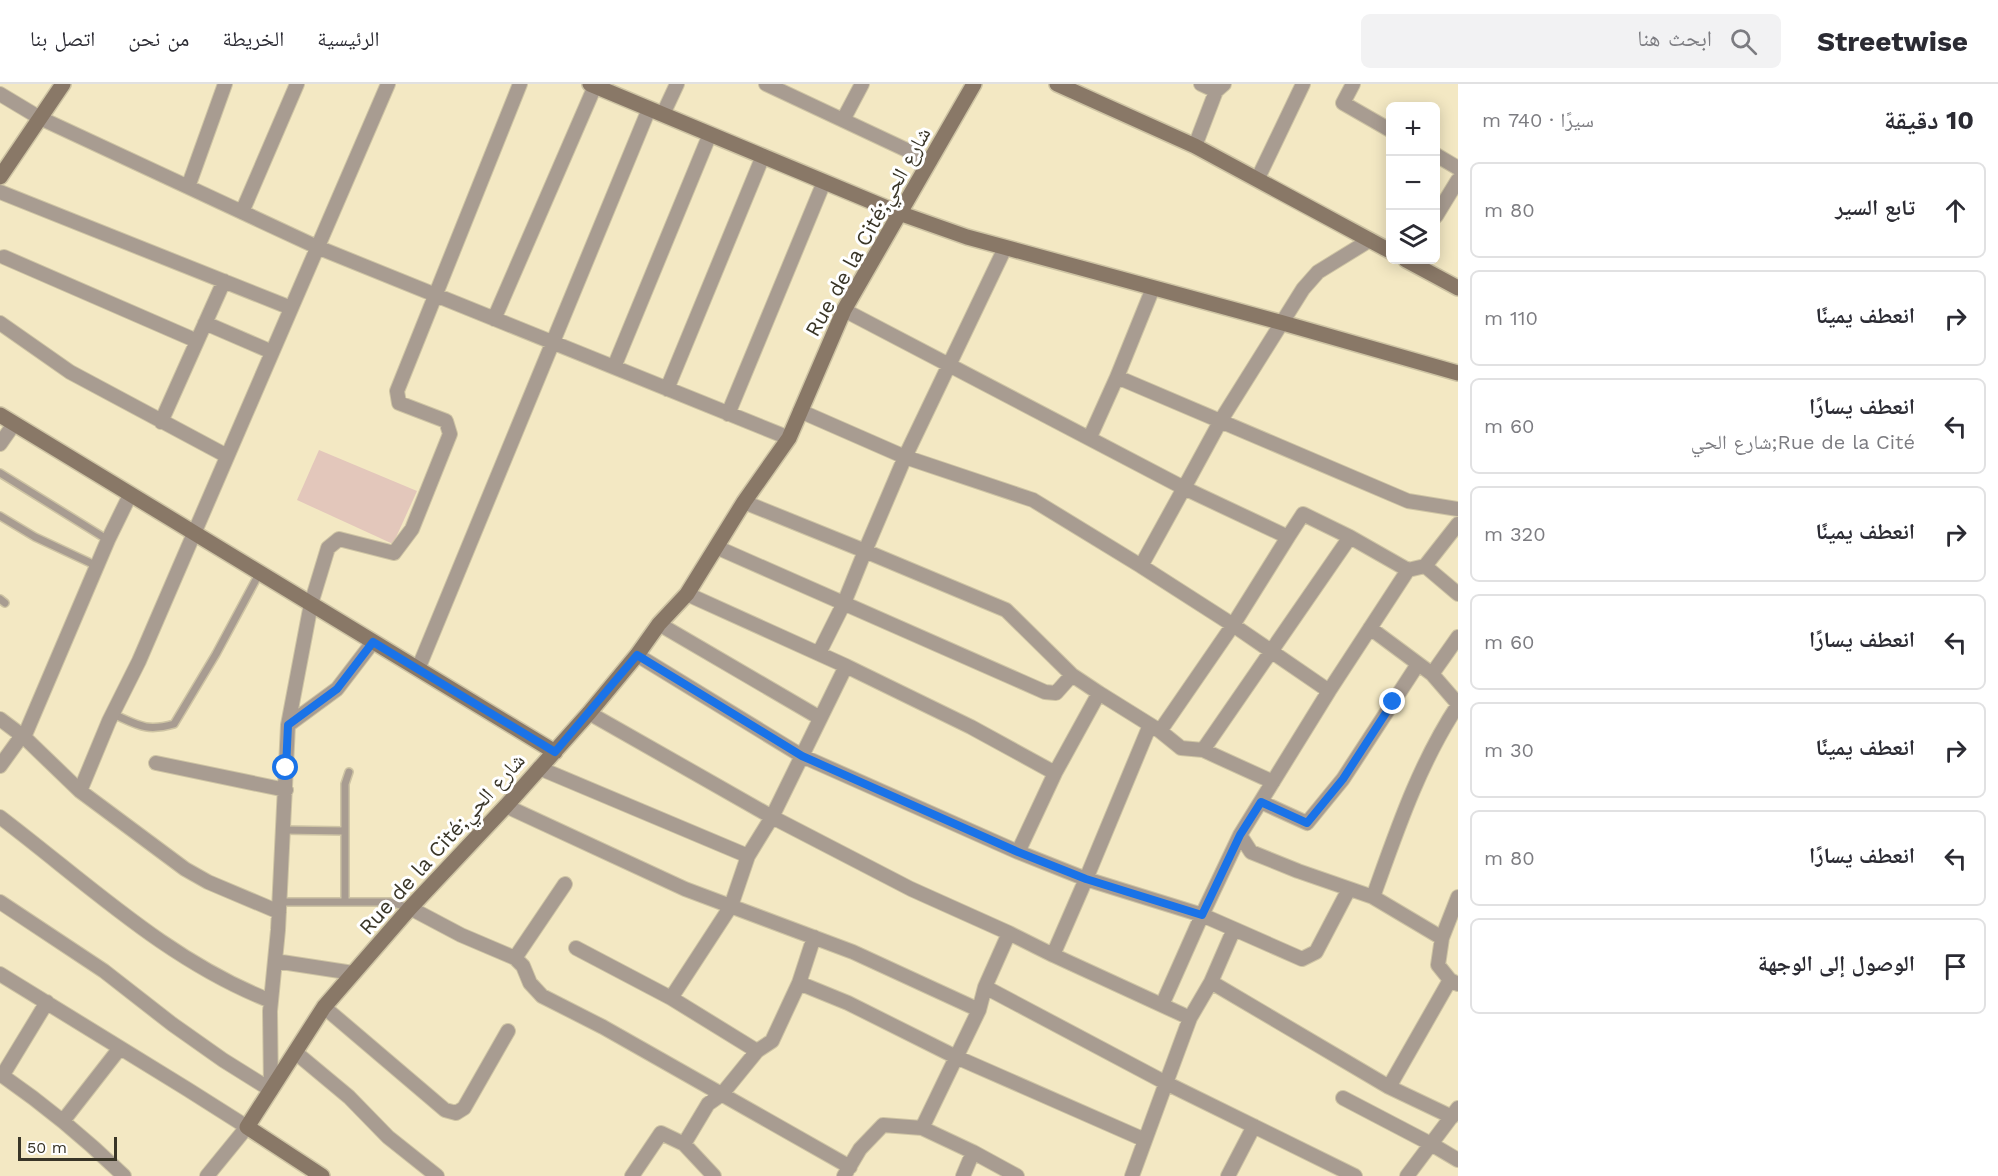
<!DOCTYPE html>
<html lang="ar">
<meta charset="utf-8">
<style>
body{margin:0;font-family:"Work Sans","Noto Naskh Arabic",sans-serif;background:#f2f2f3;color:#2b2b33;direction:rtl}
.controls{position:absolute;right:18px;top:18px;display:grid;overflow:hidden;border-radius:9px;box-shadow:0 3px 15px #0003}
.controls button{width:54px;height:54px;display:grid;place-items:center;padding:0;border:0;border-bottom:2px solid #e1e1e2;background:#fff;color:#2b2b33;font:30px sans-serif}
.scale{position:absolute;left:18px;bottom:15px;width:99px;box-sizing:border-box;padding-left:6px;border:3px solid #393527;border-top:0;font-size:16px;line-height:21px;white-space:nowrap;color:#393527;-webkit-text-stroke:4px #fff;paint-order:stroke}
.stop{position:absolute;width:18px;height:18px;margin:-14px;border:4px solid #1a73e8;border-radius:50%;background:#fff}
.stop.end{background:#1a73e8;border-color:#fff;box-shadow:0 2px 6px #0008}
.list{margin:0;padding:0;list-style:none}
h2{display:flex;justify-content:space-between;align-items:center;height:78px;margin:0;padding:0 24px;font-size:26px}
h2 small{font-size:20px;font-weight:400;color:#7c7c81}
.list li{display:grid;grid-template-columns:39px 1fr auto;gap:18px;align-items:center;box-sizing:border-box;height:96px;margin:0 12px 12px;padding:0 12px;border:2px solid #e1e1e2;border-radius:9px}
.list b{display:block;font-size:22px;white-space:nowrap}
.list p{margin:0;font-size:20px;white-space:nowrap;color:#7c7c81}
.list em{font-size:20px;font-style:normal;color:#7c7c81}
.icon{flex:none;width:33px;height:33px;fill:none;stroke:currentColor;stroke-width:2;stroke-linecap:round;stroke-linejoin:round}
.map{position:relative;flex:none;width:1458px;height:1092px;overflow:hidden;direction:ltr}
header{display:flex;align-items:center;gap:36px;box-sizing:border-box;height:84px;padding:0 30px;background:#fff;border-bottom:2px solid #e1e1e2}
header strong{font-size:28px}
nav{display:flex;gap:33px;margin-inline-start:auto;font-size:21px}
.search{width:420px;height:54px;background:#f2f2f3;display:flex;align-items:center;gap:15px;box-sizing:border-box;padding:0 21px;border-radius:9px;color:#7c7c81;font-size:22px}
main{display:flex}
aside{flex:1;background:#fff}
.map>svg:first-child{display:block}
</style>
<header>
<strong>Streetwise</strong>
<div class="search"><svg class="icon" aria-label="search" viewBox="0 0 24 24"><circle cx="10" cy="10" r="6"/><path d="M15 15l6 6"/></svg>ابحث هنا</div>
<nav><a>الرئيسية</a><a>الخريطة</a><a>من نحن</a><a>اتصل بنا</a></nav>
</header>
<main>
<aside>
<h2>10 دقيقة<small>سيرًا · 740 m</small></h2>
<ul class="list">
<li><svg class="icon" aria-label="ahead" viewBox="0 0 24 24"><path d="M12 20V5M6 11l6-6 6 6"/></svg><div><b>تابع السير</b></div><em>80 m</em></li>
<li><svg class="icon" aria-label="right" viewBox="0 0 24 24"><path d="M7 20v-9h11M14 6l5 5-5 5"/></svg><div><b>انعطف يمينًا</b></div><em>110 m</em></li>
<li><svg class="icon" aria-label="left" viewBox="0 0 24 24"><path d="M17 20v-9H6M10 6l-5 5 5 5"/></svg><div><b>انعطف يسارًا</b><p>Rue de la Cité;شارع الحي</p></div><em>60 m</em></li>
<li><svg class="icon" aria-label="right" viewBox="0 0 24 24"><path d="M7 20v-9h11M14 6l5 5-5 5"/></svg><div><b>انعطف يمينًا</b></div><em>320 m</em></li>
<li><svg class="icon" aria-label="left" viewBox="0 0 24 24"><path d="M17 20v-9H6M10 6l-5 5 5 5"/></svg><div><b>انعطف يسارًا</b></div><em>60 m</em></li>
<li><svg class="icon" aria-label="right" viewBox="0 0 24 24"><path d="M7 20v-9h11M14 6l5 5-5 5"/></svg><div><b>انعطف يمينًا</b></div><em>30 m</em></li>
<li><svg class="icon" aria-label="left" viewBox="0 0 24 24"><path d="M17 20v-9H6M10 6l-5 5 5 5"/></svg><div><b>انعطف يسارًا</b></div><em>80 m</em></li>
<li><svg class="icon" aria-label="arrive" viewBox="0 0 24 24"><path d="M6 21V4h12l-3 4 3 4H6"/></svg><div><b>الوصول إلى الوجهة</b></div></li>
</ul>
</aside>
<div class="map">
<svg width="1458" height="1092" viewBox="0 0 1458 1092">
<rect width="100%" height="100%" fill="#f3e8c3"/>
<!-- green -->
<path fill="#e3c7bb" d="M319 366 417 407 393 460 297 416Z"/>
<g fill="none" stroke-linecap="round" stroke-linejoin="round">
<!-- lane casing -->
<g stroke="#cec4a4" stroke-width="10">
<path id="lane" d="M0 389 108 456
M0 432 35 453 97 482
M0 515 5 519
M113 630C138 641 146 648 174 640L216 570 259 490
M283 746 345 747
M279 818H390L410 824
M345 818V700L349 688"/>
</g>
<!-- street casing -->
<g stroke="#cec4a4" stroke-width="16">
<path id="street" d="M766 0 930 77
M1201 0 1216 7 1224 0
M1353 0 1343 19 1390 46
M0 10 40 34 317 163 789 354
M663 30 677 0
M843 36 862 0
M1195 62 1216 7
M1436 71 1458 84
M1258 94 1303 0
M188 103 225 0
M0 108 291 224
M242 128 297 0
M1436 132 1458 96
M1005 164 905 373 865 467 1006 526 1072 591 1099 609
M4 173 197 257
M844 226 1184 404 1221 336 1303 205 1318 188 1370 156
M494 235 595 2
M0 239 70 288 227 372
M205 239 272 268
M614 283 710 50
M1117 293 1408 417 1458 425
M667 305 763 72
M800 327 905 373 1033 416 1141 482
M728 330 824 98
M161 338 224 197
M1090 353 1117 293 1153 204
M0 360 14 340
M1184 404 1288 453 1233 541 1141 482Z
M744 418 865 467 844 519 819 569
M1288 453 1303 430 1350 453
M716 463 1045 608 1056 609 1072 591
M1425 482 1458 510
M687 510 846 582
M659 540 820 634
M1370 544 1432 590 1458 553
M637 571 802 672 1018 768 1086 795 1150 641
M418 585 649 25
M1432 590 1458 620
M589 629 772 733 911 805 1009 849
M0 635 24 653 80 707 185 785 208 798 279 828
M288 641 337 605 373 558
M1160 647 1181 664 1203 666
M156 679 286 706
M0 682 18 657 24 653 108 456 130 411
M539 684 748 772 731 822 671 914
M1273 698 1203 666 1350 453 1408 486
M80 707 109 637 139 577 388 0
M1261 718 1307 739 1343 695 1418 580
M506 722 685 805 853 868 979 926
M0 733C87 799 168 877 271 917
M1240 751 1251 768 1298 787 1373 813
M1018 768 1055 689 1099 609 1160 647 1233 541 1329 607
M748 772 772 733 846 582 971 643 1055 689
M0 818 104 887 172 940 223 976 271 1006
M410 824 461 851 515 874 523 882 530 899 542 912 603 943 850 1083
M1234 845 1302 875 1316 868 1349 805
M1442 854 1373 813C1397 746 1419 680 1458 621
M576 864 671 914 757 967
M1053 871 1190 934
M515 874 565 800
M275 877 353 889
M0 890 187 1005 247 1043 207 1092
M1450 896 1438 881 1442 854 1458 813
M1211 898 1190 934 1166 999 1355 1092
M799 899 848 919 956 973 1145 1056
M324 923 445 1026 456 1029 464 1024 508 947
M295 968 349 1013 388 1053 437 1092
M0 990C45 1021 85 1054 124 1092
M2 992 47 918
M1389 1003 1211 898 1234 845 1202 831 1240 751 1329 607 1408 486 1425 482 1458 440
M271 1006 270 927 278 846 288 641 311 520 328 464 339 455 394 469 412 445 450 350 446 337 399 319 397 307 520 0
M1343 1014 1431 1060 1407 1092
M1458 1024 1431 1060 1458 1076
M1452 1033 1389 1003 1450 896 1458 900
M63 1037 120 964
M922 1044 979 926 985 903
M684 1060 708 1020 722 1010 757 967 772 957 799 899 814 853
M632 1092 661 1049 684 1060 714 1092
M844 1092 860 1065 883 1041 922 1044 973 1068 1017 1092
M963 1092 973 1068
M1132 1092 1166 999 985 903 1009 849 1053 871 1086 795 1202 831 1162 921
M1228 1092 1254 1042"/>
</g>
<!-- secondary casing -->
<g stroke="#cec4a4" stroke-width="18">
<path id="secondary" d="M590 0 899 129 967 153 1283 239 1458 289
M1057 0 1195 62 1390 167
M0 93 63 0
M1406 176 1458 204
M0 331 555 668
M322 1092 247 1043 324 923 410 824 506 722 589 629 637 571 659 540 687 510 744 418 789 354 844 226 974 0"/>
</g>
<!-- lane -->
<use href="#lane" stroke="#a89c91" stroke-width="7"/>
<!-- street -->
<use href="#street" stroke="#a89c91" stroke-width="14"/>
<!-- secondary -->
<use href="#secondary" stroke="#897867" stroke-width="15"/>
</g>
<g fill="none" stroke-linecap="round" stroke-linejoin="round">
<!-- route -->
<path stroke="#1a73e8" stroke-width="8" d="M286 684 288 641 337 605 373 558 555 668 637 571 802 672 1018 768 1086 795 1202 831 1240 751 1261 718 1307 739 1343 695 1393 618"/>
</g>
<g text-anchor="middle" stroke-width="6" stroke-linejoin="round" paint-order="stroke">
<!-- street labels -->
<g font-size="21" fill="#393527" stroke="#fff">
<text transform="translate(868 148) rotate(-61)" y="7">Rue de la Cité;شارع الحي</text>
<text transform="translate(442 760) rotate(-48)" y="7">Rue de la Cité;شارع الحي</text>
</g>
</g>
</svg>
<div class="controls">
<button>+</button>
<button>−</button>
<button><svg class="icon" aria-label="layers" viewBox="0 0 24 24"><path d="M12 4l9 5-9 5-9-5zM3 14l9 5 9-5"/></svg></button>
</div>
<div class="scale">50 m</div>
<div class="stop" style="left:286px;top:684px"></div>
<div class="stop end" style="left:1393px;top:618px"></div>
</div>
</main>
